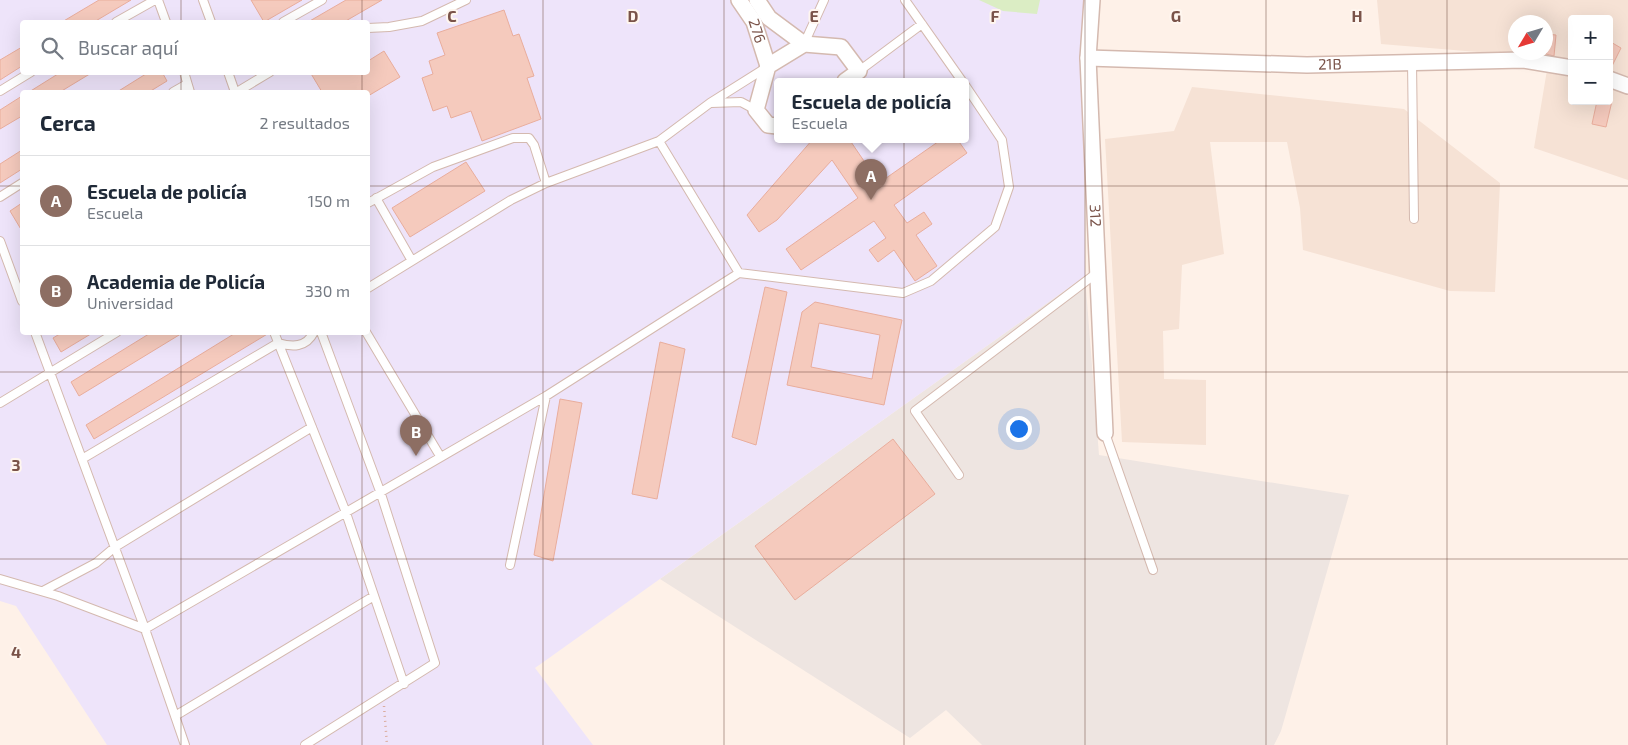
<!DOCTYPE html>
<html lang="es">
<meta charset="utf-8">
<style>
body{margin:0;font-family:"Exo 2",sans-serif;background:#f6f6f7;color:#1f2937}
.controls{position:absolute;right:15px;top:15px;display:grid;overflow:hidden;border-radius:5px;box-shadow:0 5px 20px #0002}
.controls button{width:45px;height:45px;display:grid;place-items:center;padding:0;border:0;border-bottom:1px solid #e0e1e3;background:#fff;color:#1f2937;font:25px sans-serif}
.compass{position:absolute;left:1508px;top:15px;width:45px;height:45px;border-radius:50%;background:#fff;box-shadow:0 5px 20px #0002;rotate:232deg}
.you{position:absolute;left:1018px;top:428px;width:18px;height:18px;margin:-12px;border:4px solid #fff;border-radius:50%;background:#1a73e8;box-shadow:0 0 0 8px #1a73e833}
.badge{display:grid;place-items:center;width:32px;height:32px;border-radius:50%;background:#7c3aed;color:#fff;font-size:16px;font-weight:700}
.pin{position:absolute;translate:-50% -41px;filter:drop-shadow(0 1px 2px #0008)}
.pin::after{content:'';position:absolute;top:26px;width:18px;height:15px;background:inherit;clip-path:polygon(0 0,100% 0,50% 100%)}
.popup{position:absolute;left:774px;top:78px;width:195px;height:65px;box-sizing:border-box;display:grid;place-content:center;border-radius:5px;background:#fff;filter:drop-shadow(0 1px 4px #0005);font-size:16px;white-space:nowrap;color:#747a83}
.popup b{font-size:19px;color:#1f2937}
.popup::after{content:'';position:absolute;left:50%;top:100%;margin-left:-10px;border:10px solid transparent;border-top-color:#fff}
.list{margin:0;padding:0;list-style:none}
h2{display:flex;justify-content:space-between;align-items:center;height:65px;margin:0;padding:0 20px;font-size:21px}
h2 small{font-size:16px;font-weight:400;color:#747a83}
.list li{display:grid;grid-template-columns:32px 1fr auto;gap:15px;align-items:center;box-sizing:border-box;height:90px;padding:0 20px;border-top:1px solid #e0e1e3}
.list b{display:block;font-size:19px;white-space:nowrap}
.list p{margin:0;font-size:16px;white-space:nowrap;color:#747a83}
.list em{font-size:16px;font-style:normal;color:#747a83}
.icon{flex:none;width:28px;height:28px;fill:none;stroke:currentColor;stroke-width:2;stroke-linecap:round;stroke-linejoin:round}
.map{position:relative;flex:none;width:1628px;height:745px;overflow:hidden}
.search{position:absolute;background:#fff;box-shadow:0 5px 20px #0002;left:20px;top:20px;width:350px;height:55px;display:flex;align-items:center;gap:12px;box-sizing:border-box;padding:0 18px;border-radius:5px;color:#747a83;font-size:19px}
.panel{position:absolute;background:#fff;box-shadow:0 5px 20px #0002;left:20px;top:90px;width:350px;height:245px;border-radius:5px}
.map>svg:first-child{display:block}
</style>
<div class="map">
<svg width="1628" height="745" viewBox="0 0 1628 745">
<rect width="100%" height="100%" fill="#fef1e8"/>
<!-- residential -->
<path fill="#f6e2d5" fill-rule="evenodd" d="M1377 0H1628V180L1534 148 1549 58 1381 44ZM1572 19H1609V101H1572ZM1516 22H1546V52H1516Z
M1192 87 1404 109 1500 183 1495 292 1450 291 1303 250 1300 208 1287 142H1210L1224 254 1182 265 1179 329 1163 331 1164 379 1206 380V445L1122 442 1105 139 1174 131Z"/>
<!-- industrial -->
<path fill="#eee5e1" d="M1085 276 1099 455 1349 495 1281 731 1274 745H982L946 710 910 738 660 579Z"/>
<!-- education -->
<path fill="#eee4fa" fill-rule="evenodd" d="M0 0H1083L1085 276 535 668 593 745H107L16 606 0 601ZM22 22H368V72H22ZM777 81H965V139H777ZM22 92H368V332H22Z"/>
<!-- green -->
<path fill="#dbedc4" d="M979 0H1040L1037 14 1003 11Z"/>
<!-- building -->
<path fill="#f5cabd" stroke="#e9ad9c" fill-rule="evenodd" d="M99 0H131L94 22H62Z
M251 0H302L264 22Z
M346 0H382L344 22H308Z
M504 10 513 36 519 34 534 76 527 78 541 119 482 141 471 111 451 118 447 106 433 111 422 78 433 74 429 61 445 55 437 33Z
M1546 34 1556 35 1554 56 1546 54Z
M1609 41 1621 48 1610 70H1609Z
M22 47V66L0 80V60Z
M384 51 400 77 368 96V92H322L310 72H368V61Z
M61 72H93L60 92H29Z
M149 72H162L167 81 149 92H117Z
M22 96V116L0 129V110Z
M1597 101H1612L1606 127 1592 124Z
M813 139H849L879 183 942 139H957L967 153 894 205 907 223 924 212 932 224 916 235 937 266 915 281 894 250 878 262 869 250 886 238 874 221 801 270 786 249 858 198 832 160 777 220 759 232 747 215Z
M22 150V169L0 183V164Z
M466 162 485 191 410 237 392 208Z
M22 203V231L10 211Z
M765 287 787 292 756 445 732 437Z
M815 302 902 320 884 405 787 385 802 312ZM819 323 880 335 872 379 811 367Z
M63 332H94L61 352 53 338Z
M152 332H184L79 396 71 382Z
M237 332 269 333 94 439 86 425Z
M660 342 685 349 657 499 632 494Z
M560 399 582 403 553 561 534 555Z
M893 439 935 494 795 600 755 546Z"/>
<g fill="none" stroke-linecap="round" stroke-linejoin="round">
<!-- lane casing -->
<g stroke="#d4b9af" stroke-width="10">
<path id="lane" d="M158 0 166 22
M203 0 211 22
M905 0 962 81
M116 22 155 0
M283 22 322 0
M368 28 389 27 422 21 466 0
M804 44 824 0
M1412 62 1414 219
M859 71 922 24
M184 72 190 92
M228 72 235 92
M0 91 31 72
M173 92 187 84
M237 92 270 72
M711 103 741 102 756 110
M659 141 739 273
M0 197 22 183
M376 198 412 261
M368 203 433 167 513 138H529L534 145 546 183
M0 241 22 301
M368 288 511 200 546 183 659 141 710 103 767 67
M35 332 145 629 185 745
M274 332 345 510 404 684
M366 332 440 456
M0 403 117 332
M1105 433 1153 570
M82 459 278 343C292 347 306 348 314 332
M959 475 915 411 1098 272
M510 565 546 396
M0 579 58 596 145 629 546 396 739 273 903 293 931 281 995 227 1009 187 1002 140 965 85
M43 591 96 563 115 547 312 427
M175 716 374 596
M305 745 435 663 380 491 321 332"/>
</g>
<!-- street casing -->
<g stroke="#d4b9af" stroke-width="18">
<g id="street">
<path id="s1" d="M739 0 754 22 768 66"/>
<path d="M757 0 769 18 804 44"/>
<path id="s2" d="M1092 0 1088 58 1105 433"/>
<path id="s3" d="M1088 58 1307 65 1523 60 1572 68"/>
<path d="M1609 79 1628 86"/>
<path d="M777 126 768 125 756 110 768 66 804 44 841 47 859 71 845 81"/>
</g>
</g>
<!-- path -->
<path stroke="#dbada0" stroke-width="2.5" stroke-dasharray="1 4" stroke-linecap="butt" d="M384 706 387 745"/>
<!-- lane -->
<use href="#lane" stroke="#fff" stroke-width="8"/>
<!-- street -->
<use href="#street" stroke="#fff" stroke-width="15"/>
</g>
<!-- grid -->
<path fill="none" stroke="#7a5349" stroke-width="1" stroke-opacity="0.55" d="M181 0V22M362 0V22M543 0V745M724 0V745M904 0V745M1085 0V745M1266 0V745M1447 0V745M181 72V92M362 72V92M0 186H22M368 186H1628M181 332V745M362 332V745M0 372H1628M0 559H1628"/>
<g text-anchor="middle" stroke-width="4" stroke-linejoin="round" paint-order="stroke">
<!-- street labels -->
<g font-size="15" fill="#7a5349" stroke="#fff6ef">
<text dy="5" stroke="none"><textPath href="#s1" startOffset="36">276</textPath></text>
<text dy="5" stroke="none"><textPath href="#s3" startOffset="242">21B</textPath></text>
<text dy="5" stroke="none"><textPath href="#s2" startOffset="216">312</textPath></text>
</g>
</g>
<g font-size="16" text-anchor="middle" font-weight="bold" fill="#7a5349" stroke="#fff6ef" stroke-width="4" stroke-linejoin="round" paint-order="stroke">
<text x="452" y="22">C</text>
<text x="633" y="22">D</text>
<text x="814" y="22">E</text>
<text x="995" y="22">F</text>
<text x="1176" y="22">G</text>
<text x="1357" y="22">H</text>
<text x="16" y="471">3</text>
<text x="16" y="658">4</text>
</g>
</svg>
<div class="controls">
<button>+</button>
<button>−</button>
</div>
<svg class="compass" viewBox="-18 -18 36 36"><path d="M0-13l5 13h-10z" fill="#e53935"/><path d="M0 13l5-13h-10z" fill="#747a83"/></svg>
<div class="you"></div>
<div class="pin badge" style="left:871px;top:200px;background:#8d6e63">A</div>
<div class="popup"><b>Escuela de policía</b>Escuela</div>
<div class="pin badge" style="left:416px;top:456px;background:#8d6e63">B</div>
<div class="search"><svg class="icon" aria-label="search" viewBox="0 0 24 24"><circle cx="10" cy="10" r="6"/><path d="M15 15l6 6"/></svg>Buscar aquí</div>
<section class="panel">
<h2>Cerca<small>2 resultados</small></h2>
<ul class="list">
<li><span class="badge" style="background:#8d6e63">A</span><div><b>Escuela de policía</b><p>Escuela</p></div><em>150 m</em></li>
<li><span class="badge" style="background:#8d6e63">B</span><div><b>Academia de Policía</b><p>Universidad</p></div><em>330 m</em></li>
</ul>
</section>
</div>
